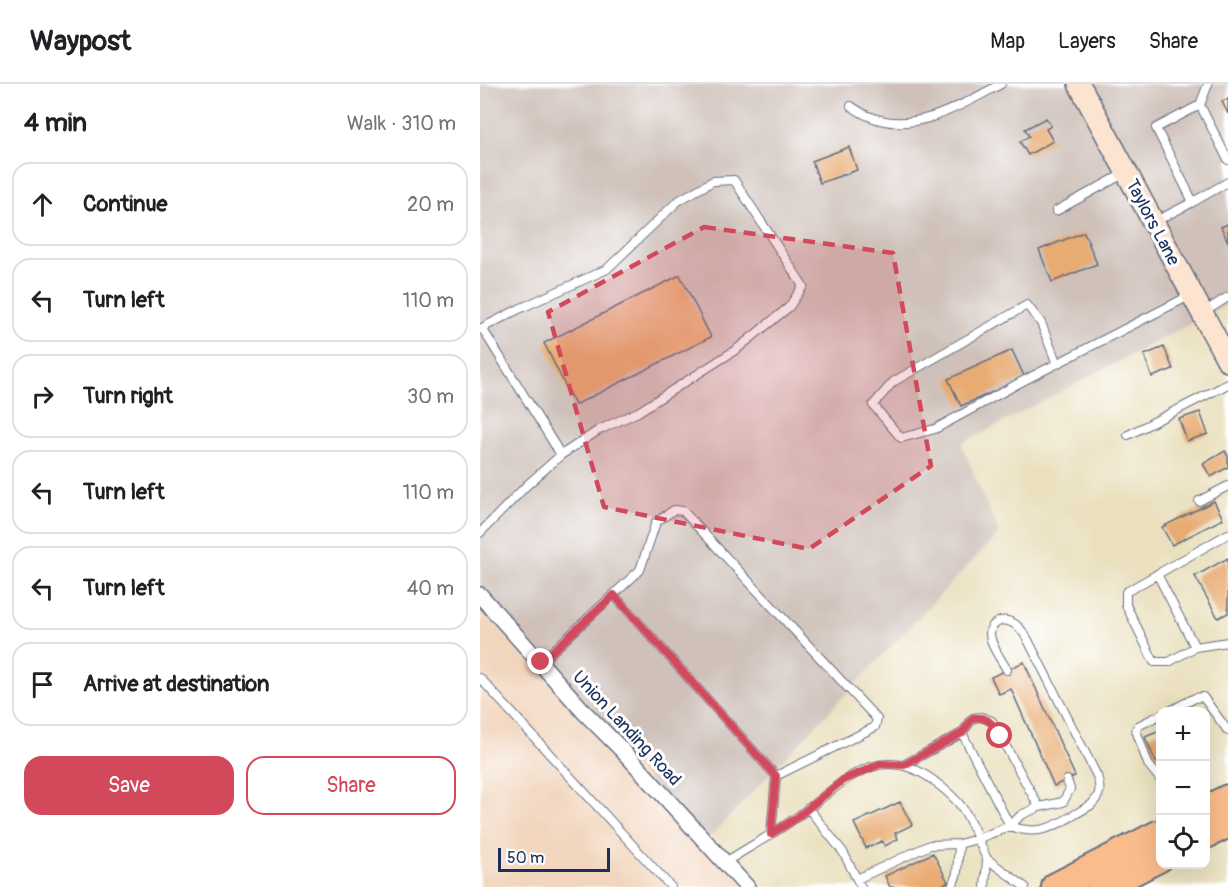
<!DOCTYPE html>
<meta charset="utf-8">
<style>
body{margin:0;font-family:Pangolin,sans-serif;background:#f2f2f2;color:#202124}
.controls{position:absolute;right:18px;bottom:18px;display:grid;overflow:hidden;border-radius:12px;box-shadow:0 6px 24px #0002}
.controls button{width:54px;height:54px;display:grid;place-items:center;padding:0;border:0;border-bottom:2px solid #e0e0e0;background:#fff;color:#202124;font:30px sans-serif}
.scale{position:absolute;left:18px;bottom:15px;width:112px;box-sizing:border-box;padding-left:6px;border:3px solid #1b2f5e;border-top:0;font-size:16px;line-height:21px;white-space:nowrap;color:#1b2f5e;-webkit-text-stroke:4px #fff;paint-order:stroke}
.stop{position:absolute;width:18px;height:18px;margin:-14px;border:4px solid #d1495b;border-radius:50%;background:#fff}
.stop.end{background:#d1495b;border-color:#fff;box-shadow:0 2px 6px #0008}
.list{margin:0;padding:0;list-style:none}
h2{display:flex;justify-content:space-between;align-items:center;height:78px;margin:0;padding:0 24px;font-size:26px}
h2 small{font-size:20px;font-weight:400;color:#757577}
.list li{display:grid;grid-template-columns:39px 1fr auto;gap:18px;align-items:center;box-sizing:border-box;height:84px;margin:0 12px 12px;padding:0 12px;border:2px solid #e0e0e0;border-radius:18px}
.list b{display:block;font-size:22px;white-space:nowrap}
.list em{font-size:20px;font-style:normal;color:#757577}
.actions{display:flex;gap:12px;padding:18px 24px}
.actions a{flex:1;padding:14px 0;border:2px solid #d1495b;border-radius:18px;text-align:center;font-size:21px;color:#d1495b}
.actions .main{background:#d1495b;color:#fff}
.icon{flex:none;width:33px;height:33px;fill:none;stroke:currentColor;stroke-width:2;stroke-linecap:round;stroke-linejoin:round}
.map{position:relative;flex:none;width:748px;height:803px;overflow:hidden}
header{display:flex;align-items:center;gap:36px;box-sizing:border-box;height:84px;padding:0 30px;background:#fff;border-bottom:2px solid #e0e0e0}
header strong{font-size:28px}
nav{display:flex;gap:33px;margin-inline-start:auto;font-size:21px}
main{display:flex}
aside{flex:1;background:#fff}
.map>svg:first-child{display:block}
</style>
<header>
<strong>Waypost</strong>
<nav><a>Map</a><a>Layers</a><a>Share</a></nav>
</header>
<main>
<aside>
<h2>4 min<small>Walk · 310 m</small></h2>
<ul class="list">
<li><svg class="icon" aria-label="ahead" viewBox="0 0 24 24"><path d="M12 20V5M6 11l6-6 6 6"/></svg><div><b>Continue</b></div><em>20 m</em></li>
<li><svg class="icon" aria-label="left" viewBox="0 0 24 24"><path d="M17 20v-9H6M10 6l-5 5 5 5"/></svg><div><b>Turn left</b></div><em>110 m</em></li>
<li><svg class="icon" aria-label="right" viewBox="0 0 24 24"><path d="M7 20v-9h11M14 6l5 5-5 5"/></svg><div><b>Turn right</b></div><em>30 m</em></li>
<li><svg class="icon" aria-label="left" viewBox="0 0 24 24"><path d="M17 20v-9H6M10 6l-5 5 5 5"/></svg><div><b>Turn left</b></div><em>110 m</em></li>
<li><svg class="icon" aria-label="left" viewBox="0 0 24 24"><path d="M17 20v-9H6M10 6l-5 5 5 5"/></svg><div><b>Turn left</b></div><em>40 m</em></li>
<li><svg class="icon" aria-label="arrive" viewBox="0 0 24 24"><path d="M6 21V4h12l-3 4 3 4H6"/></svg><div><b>Arrive at destination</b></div></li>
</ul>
<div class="actions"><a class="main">Save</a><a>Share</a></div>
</aside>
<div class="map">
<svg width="748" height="803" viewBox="0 0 748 803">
<rect width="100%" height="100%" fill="#fff"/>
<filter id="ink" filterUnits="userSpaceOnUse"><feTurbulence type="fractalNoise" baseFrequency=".0167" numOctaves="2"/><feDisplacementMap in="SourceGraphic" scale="12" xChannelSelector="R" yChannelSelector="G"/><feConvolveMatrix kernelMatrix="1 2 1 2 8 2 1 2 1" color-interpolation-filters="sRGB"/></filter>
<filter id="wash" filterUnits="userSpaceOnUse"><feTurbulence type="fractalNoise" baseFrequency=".008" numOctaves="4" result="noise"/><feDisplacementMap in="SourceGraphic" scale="24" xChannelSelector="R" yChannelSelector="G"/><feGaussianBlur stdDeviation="1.35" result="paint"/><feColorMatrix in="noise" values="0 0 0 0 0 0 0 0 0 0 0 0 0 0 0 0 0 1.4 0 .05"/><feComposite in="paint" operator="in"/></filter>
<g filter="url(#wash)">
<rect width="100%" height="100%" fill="#eae0be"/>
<!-- built -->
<path fill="#f2d5bd" d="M0 510 268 803H0Z"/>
<!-- industrial -->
<path fill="#cfc1ba" d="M0 0H748V220L481 360 519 449 225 758 0 511Z"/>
<g id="blocks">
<!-- building -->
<path fill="#e8ab71" d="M748 15V30L742 17Z
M566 34 571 42 566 45 573 57 548 71 540 58 549 52 545 45Z
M369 63 377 86 340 99 332 77Z
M748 140V158L741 143Z
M604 148 617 180 572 198 559 166Z
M200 191 231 253 95 321 64 259Z
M684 263 693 285 672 293 664 271Z
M532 266 545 294 481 322 468 295Z
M720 328 728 350 707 357 699 335Z
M745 367 748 372V383L731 393 723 380Z
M734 417 743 435 692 461 682 443Z
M748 474V529L738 534 715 492Z
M544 578 595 692 574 702 531 605 519 610 511 593Z
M680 647V676L676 678 665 653Z
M420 718 432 741 415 749 418 755 405 762 402 757 386 764 374 739Z
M453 769 468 798 458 803H410L405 792Z"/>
</g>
</g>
<g filter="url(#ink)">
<use href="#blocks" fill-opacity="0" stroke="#636d80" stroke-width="1.5"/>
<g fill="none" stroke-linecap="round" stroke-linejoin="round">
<!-- lane casing -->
<g stroke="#636d80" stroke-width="10">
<path id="lane" d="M720 21 748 76
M371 22C377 26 384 31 391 33 435 51 483 20 521 0
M713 118 748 98
M576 127 645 89
M676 137 713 118 676 44 720 21 728 0
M724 228 748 213
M2 244 81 371
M0 245 39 225 127 185 198 117 233 97 254 96 323 202 309 223 257 265 158 328 119 346 81 371 47 401 0 449
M577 280 561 239 547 221 413 298 393 321 421 354 455 345 541 298 711 211
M648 351 748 300
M719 417 748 402
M677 490 715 563 689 578H674L646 521V508L748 450
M134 511 296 692
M715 563 748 558
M61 578 160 486 176 438 194 426 203 427 397 635 395 643 296 692 291 750
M0 594 191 803
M688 628 715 614 723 613 748 647
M680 631 658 642 656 646 668 680 680 695
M482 649 530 742C564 755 582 737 611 721 621 711 621 705 617 692L548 556C544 549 539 541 531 538 522 534 510 539 510 550 511 563 521 575 527 586
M424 681 482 649 493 634 501 633 512 637 559 723 541 731 530 742 497 755 479 760 477 789 472 803
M559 723 583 718 590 705 587 696
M328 724 363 768 381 803
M244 779C267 764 292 751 314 735 359 704 396 653 454 697 464 705 476 714 483 725 493 740 499 759 507 775
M377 795 450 761 479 760
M505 803 507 775 545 803"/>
</g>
<!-- street casing -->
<g stroke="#636d80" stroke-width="18">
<path id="street" d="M0 511 105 629 143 667 267 803"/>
</g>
<!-- secondary casing -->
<g stroke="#636d80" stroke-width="24">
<path id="secondary" d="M599 0 748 277"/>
</g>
<!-- highway casing -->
<g stroke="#636d80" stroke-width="32">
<path id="highway" d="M726 726 748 715
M726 750 748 739
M576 803 680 750
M622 803 680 773"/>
</g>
<!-- lane -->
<use href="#lane" stroke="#fff" stroke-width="8"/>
<!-- street -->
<use href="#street" stroke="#fff" stroke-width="15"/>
<!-- secondary -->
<use href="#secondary" stroke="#fde4d1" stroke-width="21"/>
<!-- highway -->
<use href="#highway" stroke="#fabc8b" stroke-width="28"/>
</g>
</g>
<g fill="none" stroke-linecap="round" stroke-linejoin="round" filter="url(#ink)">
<!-- route -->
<path stroke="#d1495b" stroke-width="8" d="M61 578 134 511 296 692 291 750 315 735 363 696 400 680 424 681 482 649 493 634C508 632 513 640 520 652"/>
</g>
<!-- marked area -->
<path fill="#d1495b" fill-opacity="0.2" stroke="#d1495b" stroke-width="4.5" stroke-dasharray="12 8" stroke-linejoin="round" d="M224 143 413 169 451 382 329 465 124 423 68 228Z"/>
<g text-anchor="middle" stroke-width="6" stroke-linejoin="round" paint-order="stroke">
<!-- street labels -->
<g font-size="18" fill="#1b2f5e" stroke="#fff">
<text transform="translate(673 138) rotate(62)" y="6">Taylors Lane</text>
<text transform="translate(147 644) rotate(47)" y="6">Union Landing Road</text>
</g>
</g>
</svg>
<div class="controls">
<button>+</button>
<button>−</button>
<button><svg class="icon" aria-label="locate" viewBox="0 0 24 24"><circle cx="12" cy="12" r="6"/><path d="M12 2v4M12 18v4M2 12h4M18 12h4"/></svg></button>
</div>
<div class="scale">50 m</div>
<div class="stop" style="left:520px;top:652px"></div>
<div class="stop end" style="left:61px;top:578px"></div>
</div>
</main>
